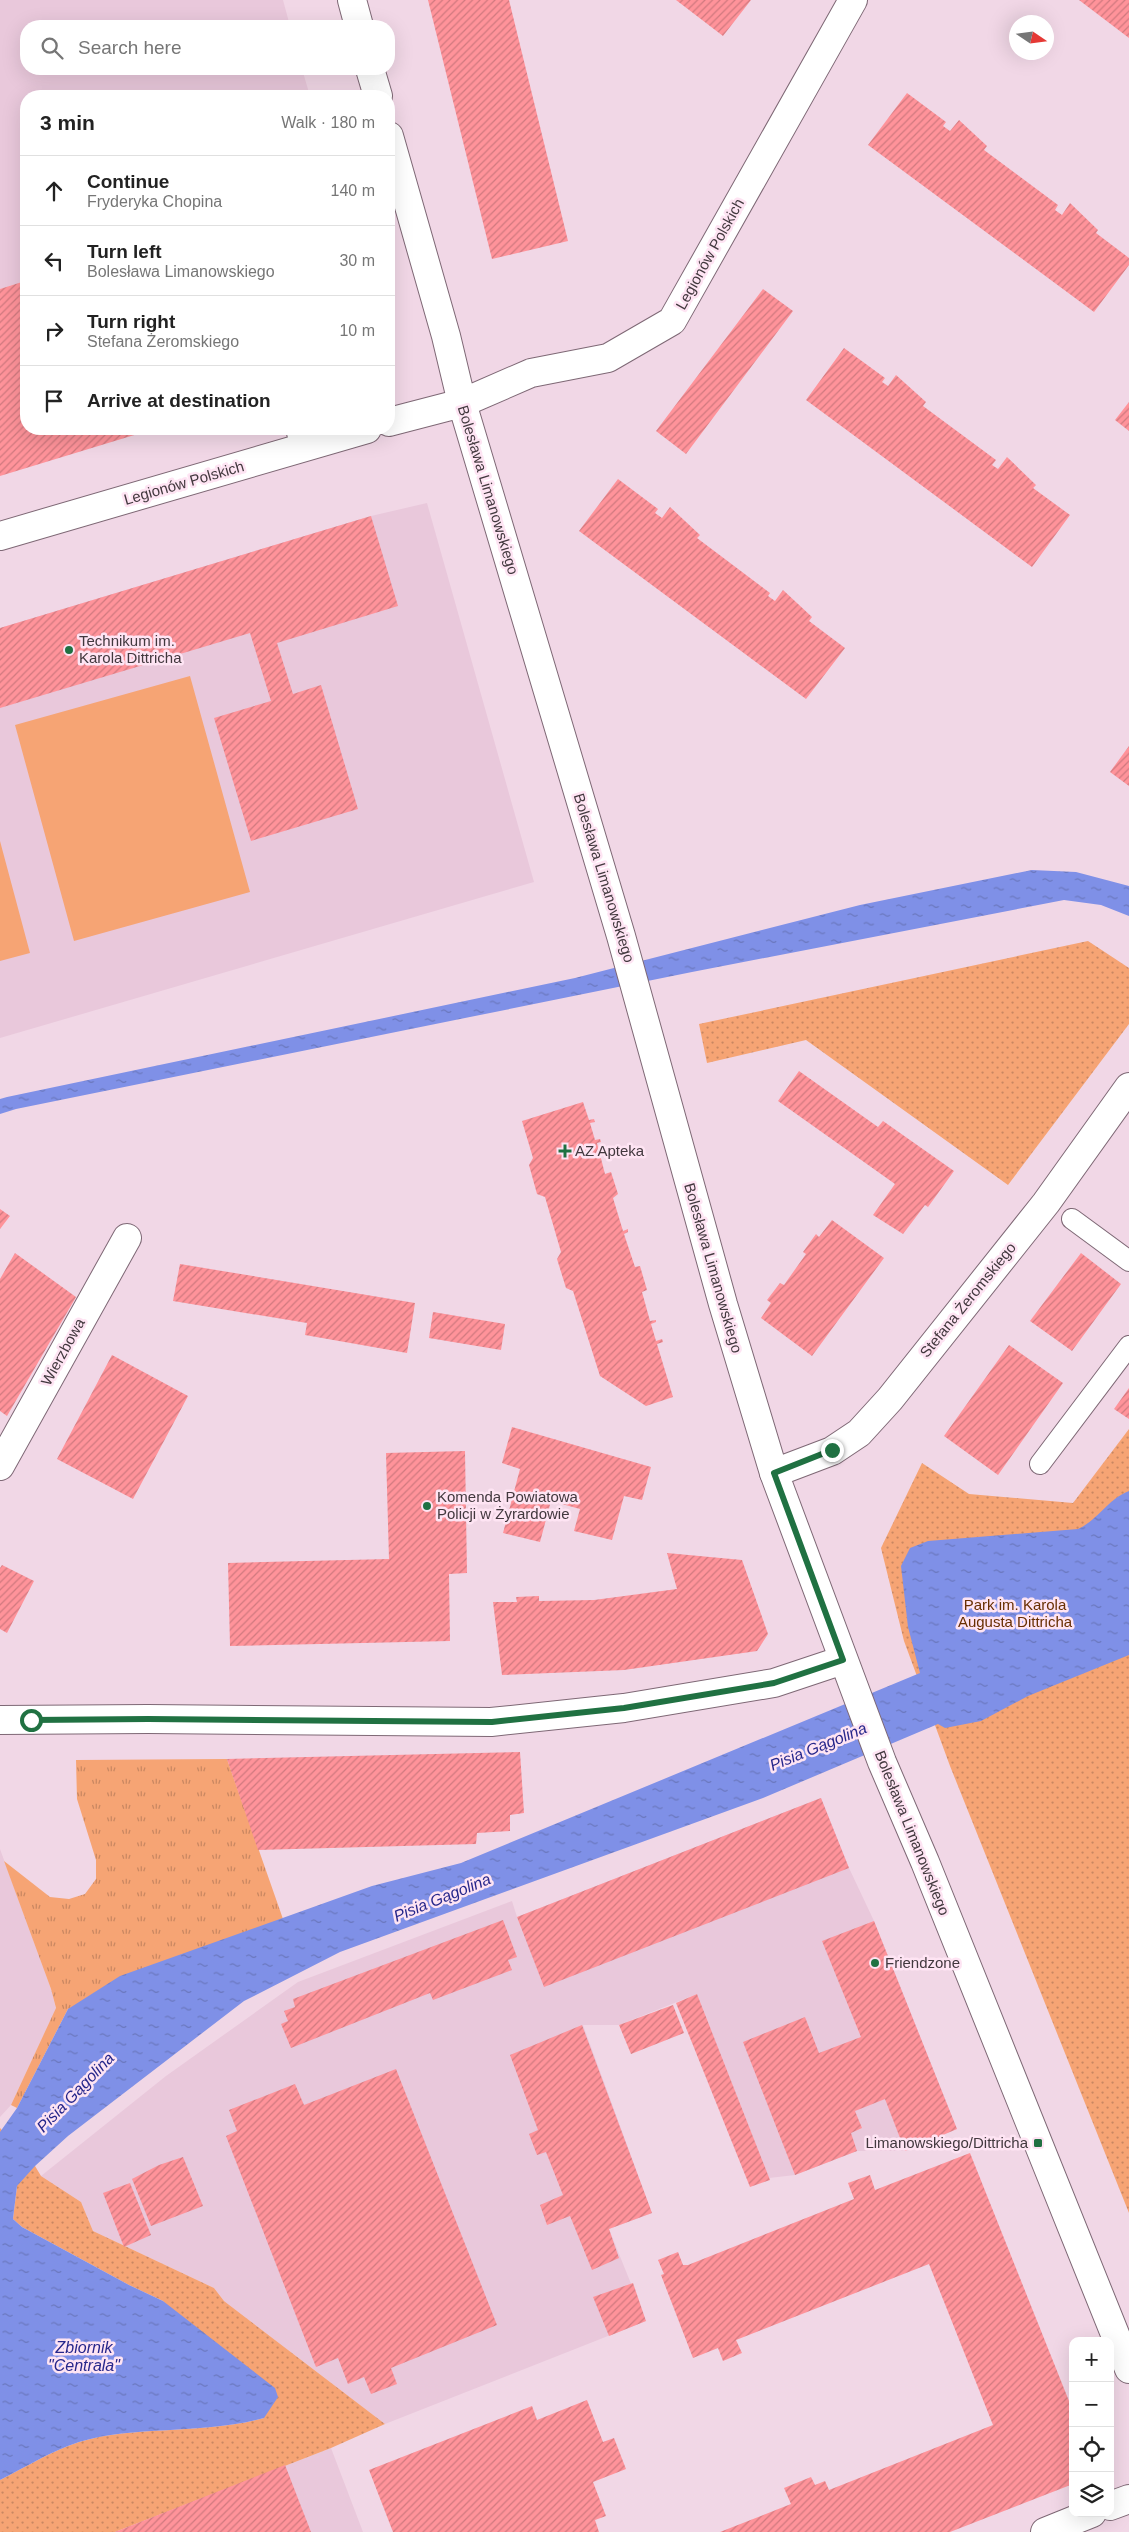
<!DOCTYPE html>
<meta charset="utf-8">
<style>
body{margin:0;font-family:Arial,sans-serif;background:#f2f2f2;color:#222}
.controls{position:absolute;right:15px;bottom:15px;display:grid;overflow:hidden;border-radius:10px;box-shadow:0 5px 20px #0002}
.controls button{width:45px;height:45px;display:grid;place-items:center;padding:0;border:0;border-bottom:1px solid #e0e0e0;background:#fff;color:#222;font:25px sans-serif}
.compass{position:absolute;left:1009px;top:15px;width:45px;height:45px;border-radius:50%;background:#fff;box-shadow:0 5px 20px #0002;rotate:103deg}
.stop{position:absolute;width:15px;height:15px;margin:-11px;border:4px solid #207142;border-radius:50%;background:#fff}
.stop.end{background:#207142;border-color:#fff;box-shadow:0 1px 5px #0008}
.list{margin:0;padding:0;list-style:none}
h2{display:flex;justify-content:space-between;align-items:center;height:65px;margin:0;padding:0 20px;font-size:21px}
h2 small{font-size:16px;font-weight:400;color:#767676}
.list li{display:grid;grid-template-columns:32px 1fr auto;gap:15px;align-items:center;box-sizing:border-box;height:70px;padding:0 20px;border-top:1px solid #e0e0e0}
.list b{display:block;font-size:19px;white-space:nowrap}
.list p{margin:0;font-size:16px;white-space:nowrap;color:#767676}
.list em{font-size:16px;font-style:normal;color:#767676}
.icon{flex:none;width:28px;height:28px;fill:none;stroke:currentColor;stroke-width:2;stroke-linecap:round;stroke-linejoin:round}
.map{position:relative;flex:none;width:1129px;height:2532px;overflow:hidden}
.search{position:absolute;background:#fff;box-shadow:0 5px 20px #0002;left:20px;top:20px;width:375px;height:55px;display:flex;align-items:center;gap:12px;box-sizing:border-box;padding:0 18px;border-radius:20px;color:#767676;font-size:19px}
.panel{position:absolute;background:#fff;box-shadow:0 5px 20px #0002;left:20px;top:90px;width:375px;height:345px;border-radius:20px}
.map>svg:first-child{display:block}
</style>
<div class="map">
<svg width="1129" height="2532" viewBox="0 0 1129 2532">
<defs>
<pattern id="grass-tufts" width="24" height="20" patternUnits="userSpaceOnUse" patternTransform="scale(1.25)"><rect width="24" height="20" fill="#f6a474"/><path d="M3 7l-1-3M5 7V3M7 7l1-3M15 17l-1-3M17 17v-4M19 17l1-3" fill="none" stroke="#c98761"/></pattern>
<pattern id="park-dots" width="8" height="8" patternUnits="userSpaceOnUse" patternTransform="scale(1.25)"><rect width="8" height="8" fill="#f6a474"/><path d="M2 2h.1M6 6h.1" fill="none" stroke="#c98761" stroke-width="1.8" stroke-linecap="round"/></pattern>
<pattern id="water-ripples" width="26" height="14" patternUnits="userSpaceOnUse" patternTransform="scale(1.25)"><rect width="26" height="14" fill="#7f90e7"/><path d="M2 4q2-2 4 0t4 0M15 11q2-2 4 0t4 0" fill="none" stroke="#6a77bd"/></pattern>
<pattern id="building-hatch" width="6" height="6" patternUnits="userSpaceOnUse" patternTransform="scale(1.25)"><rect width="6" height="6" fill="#ff939a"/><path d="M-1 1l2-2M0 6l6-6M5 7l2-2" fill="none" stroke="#d0797f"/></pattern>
</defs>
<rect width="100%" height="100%" fill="#f1d7e6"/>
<!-- built -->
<path fill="#e9c8db" d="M0 0H283L290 26H26V69H302L310 96H26V277L25 281 0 289Z
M427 503 534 882 0 1038V628L371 516Z
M821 1798 849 1868 874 1921 957 2129 905 2151H857L795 2175 769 2178 697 1994 619 2025H583L652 2213 609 2229 646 2321 385 2424 224 2301 214 2288 93 2231 81 2202 41 2176 166 2076 298 1982 512 1901 517 1917Z
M0 1849 51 1989 56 2009 11 2105 0 2117Z
M331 2448 363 2532H115Z"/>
<!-- grass -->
<path fill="url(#grass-tufts)" d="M227 1759 283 1919 68 2009 17 2108 11 2105 56 2008 51 1989 4 1861 50 1897 69 1899 85 1894 96 1879V1860L77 1799 76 1760Z"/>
<!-- park -->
<path fill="url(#park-dots)" d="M1088 941 1129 968V1024L1008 1185 806 1040 707 1063 699 1024Z
M1129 1429V2213L950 1766 904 1641 881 1548 922 1463 969 1494 1073 1503Z
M0 2128 35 2166 41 2176 81 2202 93 2231 214 2288 224 2301 385 2424 331 2448 115 2532H0V2480C26 2467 51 2451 79 2442 137 2425 204 2435 264 2418L163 2301 129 2285 22 2227 13 2219 17 2186 0 2165Z"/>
<!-- pitch -->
<path fill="#f6a474" d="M190 676 250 892 74 941 15 725Z
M0 841 30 953 0 961Z"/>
<!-- water -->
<path fill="url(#water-ripples)" d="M1032 870 1076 872 1129 886V916L1101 905 1064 900 692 972 16 1109 0 1114V1099L7 1097 575 978 860 905Z
M1129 1491V1655L1028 1696 981 1721 945 1728 938 1724 763 1798 340 1952 244 2001 68 2136 35 2166 17 2186 13 2219 22 2227 129 2285 163 2301 275 2388 278 2397 264 2418C204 2435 137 2425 79 2442 51 2451 26 2467 0 2480V2132L17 2108 68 2009 120 1976 372 1886 461 1863 920 1673 908 1627 901 1566 910 1548 928 1541 1078 1529C1098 1520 1108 1499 1129 1491Z"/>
<!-- building -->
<path fill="url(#building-hatch)" d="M428 0H509L568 241 492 259Z
M676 0H751L723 36Z
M1079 0H1129V38Z
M907 93 946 122 943 126 950 131 959 120 987 146 984 150 1058 205 1055 210 1062 215 1070 203 1098 230 1096 233 1129 258V265L1094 312 868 145Z
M26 277V429H154L0 476V289L25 281Z
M763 289 793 311 686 454 656 431Z
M844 348 885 378 882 382 888 386 896 375 926 402 923 406 996 460 992 465 998 469 1007 457 1036 485 1033 488 1070 515 1032 567 806 400Z
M1129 402V431L1115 420Z
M618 479 658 509 655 513 662 518 670 507 700 535 697 538 770 593 768 596 775 601 783 590 812 617 809 621 845 648 806 699 579 531Z
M371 516 398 606 277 643 293 694 321 685 358 809 251 841 214 718 271 701 250 633 0 708V628Z
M1129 746V786L1110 772Z
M799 1071 878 1127 883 1121 954 1171 928 1207 925 1205 903 1234 873 1215 895 1184 778 1101Z
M583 1102 589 1120 594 1119 595 1122 590 1123 595 1140 600 1139 601 1142 597 1143 605 1174 611 1172 618 1194 613 1198 623 1231 628 1229V1232L624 1234 635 1267 640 1266 647 1290 642 1292 650 1321 656 1320V1322L651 1324 656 1341 662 1339 663 1342 657 1344 673 1397 646 1406 600 1376 573 1291 566 1288 557 1259 561 1252 545 1197 537 1194 529 1165 533 1158 522 1121Z
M0 1209 10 1216 0 1229Z
M832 1220 884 1258 812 1356 761 1318 771 1303 767 1300 780 1283 784 1285 806 1254 803 1252 816 1234 819 1237Z
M15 1253 76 1297 7 1416 0 1411V1279Z
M1081 1253 1121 1284 1072 1351 1030 1321Z
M180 1264 415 1303 407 1353 305 1335 307 1323 173 1301Z
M433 1312 505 1324 501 1350 429 1338Z
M1009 1345 1063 1383 998 1475 944 1436Z
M112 1355 188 1396 133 1499 57 1459Z
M1129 1388V1419L1114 1409Z
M512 1427 651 1467 642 1500 624 1496 612 1540 574 1531 580 1509 551 1501 540 1542 503 1533 520 1469 502 1463Z
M465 1451 467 1573 449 1574 450 1641 230 1646 228 1563 389 1559 386 1453Z
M667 1553 742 1560 768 1634 757 1651 624 1670 502 1675 493 1602H517L516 1597 539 1596V1601L594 1600 677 1589Z
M2 1565 34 1581 7 1633 0 1629V1568Z
M520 1752 524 1813 510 1815V1831L477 1833 476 1844 258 1850 227 1759Z
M821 1798 849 1868 544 1987 517 1917Z
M503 1920 517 1957 508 1960 512 1970 433 2000 430 1993 291 2048 281 2024 288 2021 284 2011 295 2007 293 1999Z
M874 1921 957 2129 905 2151 885 2099 855 2111 862 2128 851 2133 857 2151 795 2175 743 2042 805 2017 819 2053 861 2037 822 1941Z
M697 1994 770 2180 750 2187 676 2003Z
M673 2005 684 2033 631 2054 619 2025Z
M582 2025 652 2213 609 2229 619 2258 592 2270 570 2216 547 2225 540 2205 563 2195 546 2152 537 2155 529 2134 538 2130 510 2055Z
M396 2069 497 2325 391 2368 397 2384 371 2394 364 2377 348 2384 338 2358 316 2367 226 2136 237 2131 229 2110 295 2084 304 2105Z
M970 2153 1073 2411V2484L950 2532H720L791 2504 784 2488 811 2477 815 2485 825 2481 829 2490 993 2425 929 2264 736 2340 742 2353 723 2361 718 2348 693 2358 661 2275 664 2274 658 2260 678 2252 683 2265H688L854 2199 848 2183 870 2175 875 2190Z
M183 2157 203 2206 151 2226 132 2179 159 2165Z
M130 2183 151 2235 124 2247 103 2193Z
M633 2283 646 2321 609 2336 593 2297Z
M587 2400 603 2442 614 2438 626 2469 593 2482 606 2516 595 2520 599 2532H393L369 2470 532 2406 537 2420Z
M285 2465 311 2532H115Z"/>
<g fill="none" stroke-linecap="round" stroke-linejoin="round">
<!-- lane casing -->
<g stroke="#7e6875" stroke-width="22">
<path id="lane" d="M296 429 301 448
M1072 1219 1129 1261
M1040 1464 1129 1346"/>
</g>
<!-- street casing -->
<g stroke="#7e6875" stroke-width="30">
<path id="street" d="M352 0 359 26
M370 69 378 96
M389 136 446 336 462 403 621 936 723 1304 774 1473
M389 422 462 403 531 373 608 358 672 321 853 0
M0 536 367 429
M0 1466 127 1238
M0 1720 148 1719 491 1722 624 1708 774 1683 843 1660
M1110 2506 1129 2499
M1045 2532 1092 2513"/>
</g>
<!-- secondary casing -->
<g stroke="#7e6875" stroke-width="30">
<path id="secondary" d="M1129 1087 1046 1203 890 1399 859 1433 832 1451 774 1473 882 1762 925 1862 1129 2369"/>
</g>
<!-- lane -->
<use href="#lane" stroke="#fff" stroke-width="20"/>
<!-- street -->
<use href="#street" stroke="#fff" stroke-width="28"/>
<!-- secondary -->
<use href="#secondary" stroke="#fff" stroke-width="28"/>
</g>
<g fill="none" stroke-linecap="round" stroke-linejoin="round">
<!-- route -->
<path stroke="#207142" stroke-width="6" d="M31 1720 148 1719 492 1722 624 1708 774 1683 843 1660 774 1473 832 1450"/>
</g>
<!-- markers -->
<g fill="#207142" stroke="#fee4f3" stroke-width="2">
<circle cx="69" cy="650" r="5"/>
<path d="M562.5 1143.5h5v5h5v5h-5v5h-5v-5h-5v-5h5z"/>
<circle cx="427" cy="1506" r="5"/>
<circle cx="875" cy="1963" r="5"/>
<rect x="1033" y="2138" width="10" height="10" rx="2.5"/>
</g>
<g text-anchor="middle" stroke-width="5" stroke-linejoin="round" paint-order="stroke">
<!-- street labels -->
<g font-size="15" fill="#42383e" stroke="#fee4f3">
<text transform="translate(710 254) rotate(-61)" y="5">Legionów Polskich</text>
<text transform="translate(184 483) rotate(-16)" y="5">Legionów Polskich</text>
<text transform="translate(488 490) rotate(73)" y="5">Bolesława Limanowskiego</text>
<text transform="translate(604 878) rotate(73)" y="5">Bolesława Limanowskiego</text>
<text transform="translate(713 1268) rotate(74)" y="5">Bolesława Limanowskiego</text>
<text transform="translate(968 1300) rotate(-51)" y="5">Stefana Żeromskiego</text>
<text transform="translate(63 1352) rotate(-61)" y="5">Wierzbowa</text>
<text transform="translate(912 1833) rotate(68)" y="5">Bolesława Limanowskiego</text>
</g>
<!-- poi labels -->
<g font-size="15" fill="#42383e" stroke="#fee4f3" text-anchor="start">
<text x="79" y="646">Technikum im.<tspan x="79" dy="17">Karola Dittricha</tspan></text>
<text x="575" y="1156">AZ Apteka</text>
<text x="437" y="1502">Komenda Powiatowa<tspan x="437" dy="17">Policji w Żyrardowie</tspan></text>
<text x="885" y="1968">Friendzone</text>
<text x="1028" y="2148" text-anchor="end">Limanowskiego/Dittricha</text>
</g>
<!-- park labels -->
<g font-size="15" fill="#682f02" stroke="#fee4f3">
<text x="1015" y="1610">Park im. Karola<tspan x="1015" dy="17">Augusta Dittricha</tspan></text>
</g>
<!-- water labels -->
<g font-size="16" font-style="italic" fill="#27278b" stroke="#fee4f3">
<text transform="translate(818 1746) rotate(-22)" y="6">Pisia Gągolina</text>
<text transform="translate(442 1897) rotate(-22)" y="6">Pisia Gągolina</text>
<text transform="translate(75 2092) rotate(-46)" y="6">Pisia Gągolina</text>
<text x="84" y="2353">Zbiornik<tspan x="84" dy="18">"Centrala"</tspan></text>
</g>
</g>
</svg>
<div class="controls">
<button>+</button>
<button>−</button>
<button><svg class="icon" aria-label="locate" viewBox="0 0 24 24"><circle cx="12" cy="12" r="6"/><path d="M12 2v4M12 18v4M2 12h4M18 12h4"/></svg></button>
<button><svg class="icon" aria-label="layers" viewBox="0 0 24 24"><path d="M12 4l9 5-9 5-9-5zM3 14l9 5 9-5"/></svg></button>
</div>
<svg class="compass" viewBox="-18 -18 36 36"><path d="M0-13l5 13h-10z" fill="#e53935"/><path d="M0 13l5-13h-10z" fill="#767676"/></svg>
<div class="stop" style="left:31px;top:1720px"></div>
<div class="stop end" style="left:832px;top:1450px"></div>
<div class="search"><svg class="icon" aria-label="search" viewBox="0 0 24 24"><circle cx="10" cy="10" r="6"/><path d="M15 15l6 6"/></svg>Search here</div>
<section class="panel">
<h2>3 min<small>Walk · 180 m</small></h2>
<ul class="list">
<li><svg class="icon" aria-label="ahead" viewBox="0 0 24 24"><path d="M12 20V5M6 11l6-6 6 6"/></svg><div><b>Continue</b><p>Fryderyka Chopina</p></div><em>140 m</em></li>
<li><svg class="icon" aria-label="left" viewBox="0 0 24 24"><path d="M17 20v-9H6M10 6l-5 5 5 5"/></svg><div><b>Turn left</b><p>Bolesława Limanowskiego</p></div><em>30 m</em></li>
<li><svg class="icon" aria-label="right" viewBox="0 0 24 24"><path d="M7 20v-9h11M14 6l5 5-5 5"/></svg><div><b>Turn right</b><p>Stefana Żeromskiego</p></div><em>10 m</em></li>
<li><svg class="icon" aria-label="arrive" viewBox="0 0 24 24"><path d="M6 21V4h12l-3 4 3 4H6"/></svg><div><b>Arrive at destination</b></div></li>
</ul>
</section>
</div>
